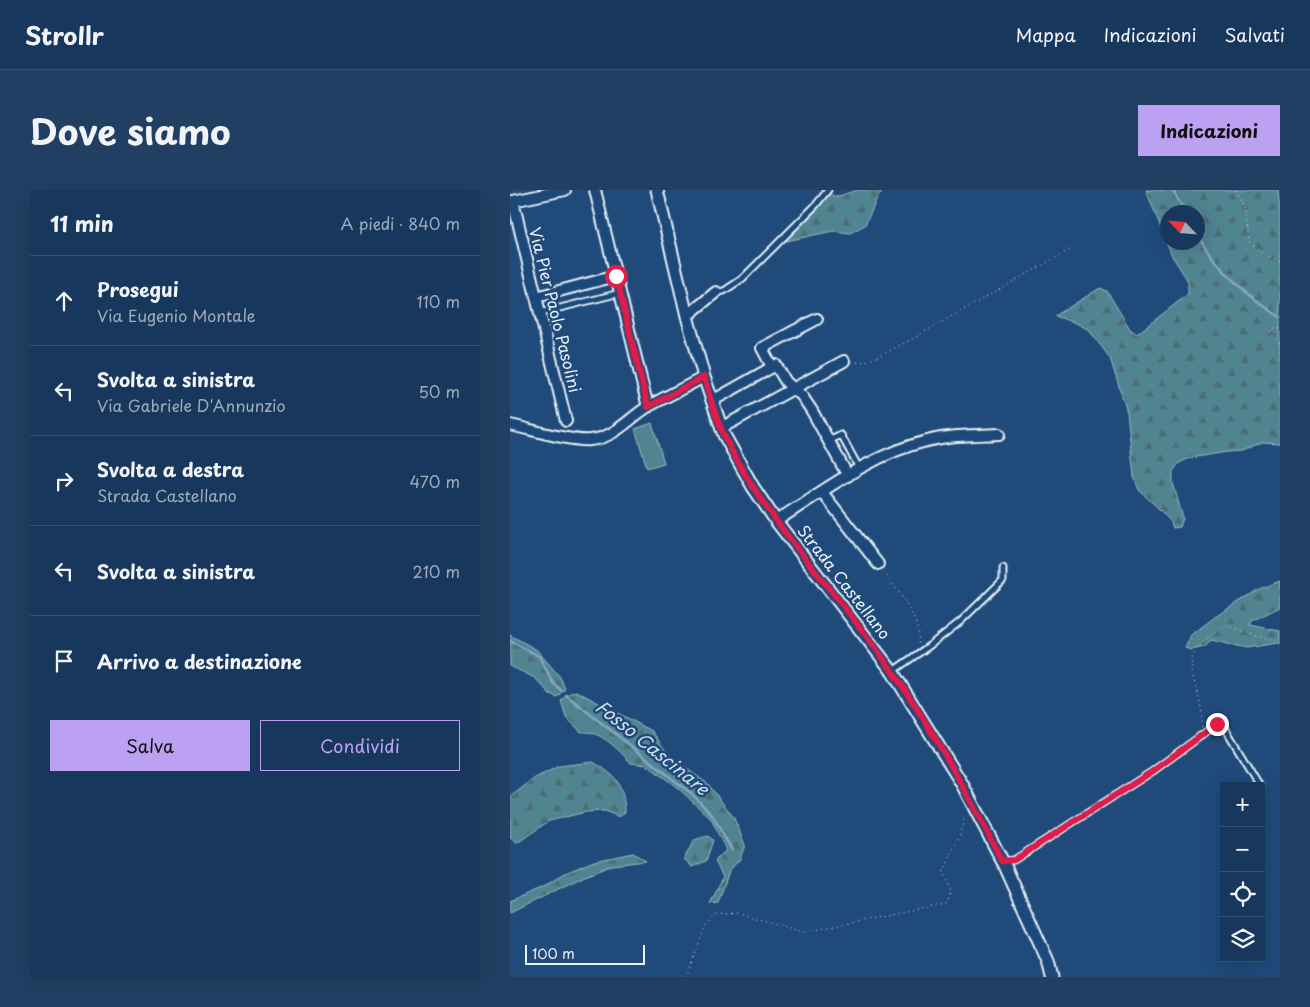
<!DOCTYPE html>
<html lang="it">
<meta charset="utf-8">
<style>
body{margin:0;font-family:"Playpen Sans",sans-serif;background:#203f62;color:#f1f3f6}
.controls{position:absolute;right:15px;bottom:15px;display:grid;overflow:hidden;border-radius:0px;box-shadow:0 5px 20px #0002}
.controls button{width:45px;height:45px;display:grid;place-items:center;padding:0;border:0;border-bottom:1px solid #365272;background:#17385c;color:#f1f3f6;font:25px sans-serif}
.compass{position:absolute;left:650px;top:15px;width:45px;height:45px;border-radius:50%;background:#17385c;box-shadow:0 5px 20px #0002;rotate:296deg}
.scale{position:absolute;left:15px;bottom:12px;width:120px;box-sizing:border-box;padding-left:5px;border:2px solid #e8f1f8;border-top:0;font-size:14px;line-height:18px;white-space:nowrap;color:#e8f1f8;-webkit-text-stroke:4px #1f4a7a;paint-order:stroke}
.stop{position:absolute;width:15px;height:15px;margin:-11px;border:4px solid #e11d48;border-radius:50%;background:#fff}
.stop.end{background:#e11d48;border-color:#fff;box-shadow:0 1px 5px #0008}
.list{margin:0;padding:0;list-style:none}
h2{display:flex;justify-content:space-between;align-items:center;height:65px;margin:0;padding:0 20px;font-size:21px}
h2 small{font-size:16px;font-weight:400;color:#9eacbb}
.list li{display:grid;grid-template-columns:32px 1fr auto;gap:15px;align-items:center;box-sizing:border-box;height:90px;padding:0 20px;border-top:1px solid #365272}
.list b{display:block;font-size:19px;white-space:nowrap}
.list p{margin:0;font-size:16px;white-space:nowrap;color:#9eacbb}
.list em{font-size:16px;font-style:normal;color:#9eacbb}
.actions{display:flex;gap:10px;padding:15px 20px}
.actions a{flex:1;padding:11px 0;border:1px solid #bca0f2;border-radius:0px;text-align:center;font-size:18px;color:#bca0f2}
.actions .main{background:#bca0f2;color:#111}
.icon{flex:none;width:28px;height:28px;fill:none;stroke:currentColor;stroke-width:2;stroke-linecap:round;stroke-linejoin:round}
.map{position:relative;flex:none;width:770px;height:787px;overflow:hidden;border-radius:0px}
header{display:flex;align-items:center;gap:30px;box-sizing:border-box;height:70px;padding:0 25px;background:#17385c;border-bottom:1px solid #365272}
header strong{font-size:24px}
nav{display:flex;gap:28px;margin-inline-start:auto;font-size:18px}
.intro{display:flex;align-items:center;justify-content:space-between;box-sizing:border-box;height:120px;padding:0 30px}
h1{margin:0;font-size:35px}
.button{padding:12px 22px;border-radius:0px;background:#bca0f2;color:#111;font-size:18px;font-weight:700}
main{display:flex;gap:30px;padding:0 30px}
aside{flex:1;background:#17385c;border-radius:0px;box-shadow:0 5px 20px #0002}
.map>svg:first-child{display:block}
</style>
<header>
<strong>Strollr</strong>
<nav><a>Mappa</a><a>Indicazioni</a><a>Salvati</a></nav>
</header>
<div class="intro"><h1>Dove siamo</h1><a class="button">Indicazioni</a></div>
<main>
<aside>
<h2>11 min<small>A piedi · 840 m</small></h2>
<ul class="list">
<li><svg class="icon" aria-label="ahead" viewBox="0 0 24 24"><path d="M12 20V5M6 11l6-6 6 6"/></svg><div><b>Prosegui</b><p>Via Eugenio Montale</p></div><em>110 m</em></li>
<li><svg class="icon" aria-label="left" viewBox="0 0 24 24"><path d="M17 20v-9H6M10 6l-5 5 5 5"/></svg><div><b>Svolta a sinistra</b><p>Via Gabriele D'Annunzio</p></div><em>50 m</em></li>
<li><svg class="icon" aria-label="right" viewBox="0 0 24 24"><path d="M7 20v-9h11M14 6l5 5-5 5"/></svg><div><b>Svolta a destra</b><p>Strada Castellano</p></div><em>470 m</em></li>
<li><svg class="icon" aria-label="left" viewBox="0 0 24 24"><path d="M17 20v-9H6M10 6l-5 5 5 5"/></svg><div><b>Svolta a sinistra</b></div><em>210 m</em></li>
<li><svg class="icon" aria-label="arrive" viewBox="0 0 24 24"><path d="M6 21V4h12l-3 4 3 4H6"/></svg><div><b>Arrivo a destinazione</b></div></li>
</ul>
<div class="actions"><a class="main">Salva</a><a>Condividi</a></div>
</aside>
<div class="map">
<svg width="770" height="787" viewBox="0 0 770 787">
<defs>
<pattern id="forest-firs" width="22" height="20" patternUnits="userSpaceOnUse" patternTransform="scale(1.25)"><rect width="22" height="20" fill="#518491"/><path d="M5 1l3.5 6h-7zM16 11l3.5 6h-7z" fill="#4d6c75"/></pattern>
</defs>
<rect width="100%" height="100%" fill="#1f4a7a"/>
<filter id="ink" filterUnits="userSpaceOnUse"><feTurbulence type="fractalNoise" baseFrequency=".02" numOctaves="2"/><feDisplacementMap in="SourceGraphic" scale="10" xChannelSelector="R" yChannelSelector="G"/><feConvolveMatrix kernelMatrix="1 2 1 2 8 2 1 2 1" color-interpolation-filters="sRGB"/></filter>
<g filter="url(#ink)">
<!-- green -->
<path fill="#518491" stroke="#9cbac4" d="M142 233 154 273 137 278 125 239Z"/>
<!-- forest -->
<path fill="url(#forest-firs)" stroke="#9cbac4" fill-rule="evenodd" d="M347 0H373L367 9 355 35 340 43 323 41 272 52 320 4 326 7Z
M636 0H768L770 23V253L752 252 732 261 717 262 680 268 669 273 663 281V293L673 328 670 337 663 338 661 332 651 321 629 300 624 287 617 222 600 168 579 140 568 134 545 126 590 98 597 101 620 139 627 144 678 104V91L662 66ZM658 22H688V52H658Z
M770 391V417L742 431 740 435 770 441V454L768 453 736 458 701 450 695 457 681 460 675 458 681 445 705 427 749 399Z
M0 445 27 460 50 487 55 499 47 507 40 504 25 488 0 476Z
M66 501 142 541 160 567 198 594 224 628 235 655 230 669 219 681 208 713 200 714 213 687 205 671 216 660 201 629 168 598 137 575 121 573C108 560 91 540 71 542L56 527 51 511 56 505Z
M83 572C107 586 113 593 115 622L109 627 95 621 76 622 39 631 7 653 0 648V607L25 588 49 576Z
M198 646 203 650 196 671 182 677 174 669 184 650Z
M123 663 136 671 102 675 73 687 0 723V711L35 696 55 683 84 671Z"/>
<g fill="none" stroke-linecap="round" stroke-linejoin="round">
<!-- stream -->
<path stroke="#84a8c3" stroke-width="2.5" d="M663 0 675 22
M688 45C706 79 738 106 770 127
M0 451 29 466 43 493 52 501
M56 505 182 604 202 625 222 660"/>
<!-- service casing -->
<g stroke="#e8f1f8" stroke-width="9">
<path id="service" d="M206 102 214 101 232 89 305 16 318 0
M30 123 110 103
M319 251 331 245 349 278
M383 481 419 456 451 431 493 390V378
M494 671 504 670 643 581 707 534 714 536 750 596"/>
</g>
<!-- minor casing -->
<g stroke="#e8f1f8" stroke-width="14">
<path id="minor" d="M55 0 3 11 56 231
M85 0 138 217
M26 107 106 86
M177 126 206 102
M262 177 252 158 307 129
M202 211 266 175 276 192 292 206 302 221 338 286
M0 235C20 239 61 252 80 250 105 248 119 228 139 216 157 206 176 197 194 187
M211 238 334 171
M312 302 368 374
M266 331C314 301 361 264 417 251 440 245 465 245 489 244"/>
</g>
<!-- tertiary casing -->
<g stroke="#e8f1f8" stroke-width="15">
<path id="tertiary" d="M147 0 177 126 194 187 214 245 243 297 266 331 382 481 452 594 495 676 538 771 542 787"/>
</g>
<!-- path -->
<path stroke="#e8f1f8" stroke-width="1" stroke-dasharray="1 4" stroke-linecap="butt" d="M726 0 735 16 739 52 752 63 770 72
M770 139 763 138 761 143 770 154
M342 172C360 174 378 161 393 154L561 59
M374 382C389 404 412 428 408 456
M692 537C695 487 653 471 717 435L743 445 770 451
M176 787 196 735 206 725 228 723 294 742 436 714C444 702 439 695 433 683L449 647 454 629"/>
<!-- service -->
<use href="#service" stroke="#1f4a7a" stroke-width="5"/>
<!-- minor -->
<use href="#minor" stroke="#1f4a7a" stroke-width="10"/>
<!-- tertiary -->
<use href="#tertiary" stroke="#1f4a7a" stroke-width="11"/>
</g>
</g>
<g fill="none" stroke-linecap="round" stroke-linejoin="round" filter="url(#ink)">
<!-- route -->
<path stroke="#e11d48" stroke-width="6" d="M106 86 138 217 194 187C200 207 206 229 215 248 258 335 328 402 382 481 424 541 459 606 492 671L504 670 643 581 707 534"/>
</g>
<g text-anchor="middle" stroke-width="5" stroke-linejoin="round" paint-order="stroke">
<!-- street labels -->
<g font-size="16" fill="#e8f1f8" stroke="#1f4a7a">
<text transform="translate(45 120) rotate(76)" y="6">Via Pier Paolo Pasolini</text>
<text transform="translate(334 392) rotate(52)" y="6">Strada Castellano</text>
</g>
<!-- water labels -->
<g font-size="18" font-style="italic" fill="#cfdfeb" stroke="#1f4a7a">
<text transform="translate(142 558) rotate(39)" y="6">Fosso Cascinare</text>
</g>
</g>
</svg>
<div class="controls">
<button>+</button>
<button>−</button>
<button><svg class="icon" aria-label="locate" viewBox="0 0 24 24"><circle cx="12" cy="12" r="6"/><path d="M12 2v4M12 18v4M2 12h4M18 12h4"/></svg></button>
<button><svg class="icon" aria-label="layers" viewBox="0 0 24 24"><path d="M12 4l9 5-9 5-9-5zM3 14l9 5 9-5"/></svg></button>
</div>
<svg class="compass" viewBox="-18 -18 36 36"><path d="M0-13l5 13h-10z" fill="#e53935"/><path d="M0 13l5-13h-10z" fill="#9eacbb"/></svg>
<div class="scale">100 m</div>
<div class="stop" style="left:106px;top:86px"></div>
<div class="stop end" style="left:707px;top:534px"></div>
</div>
</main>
